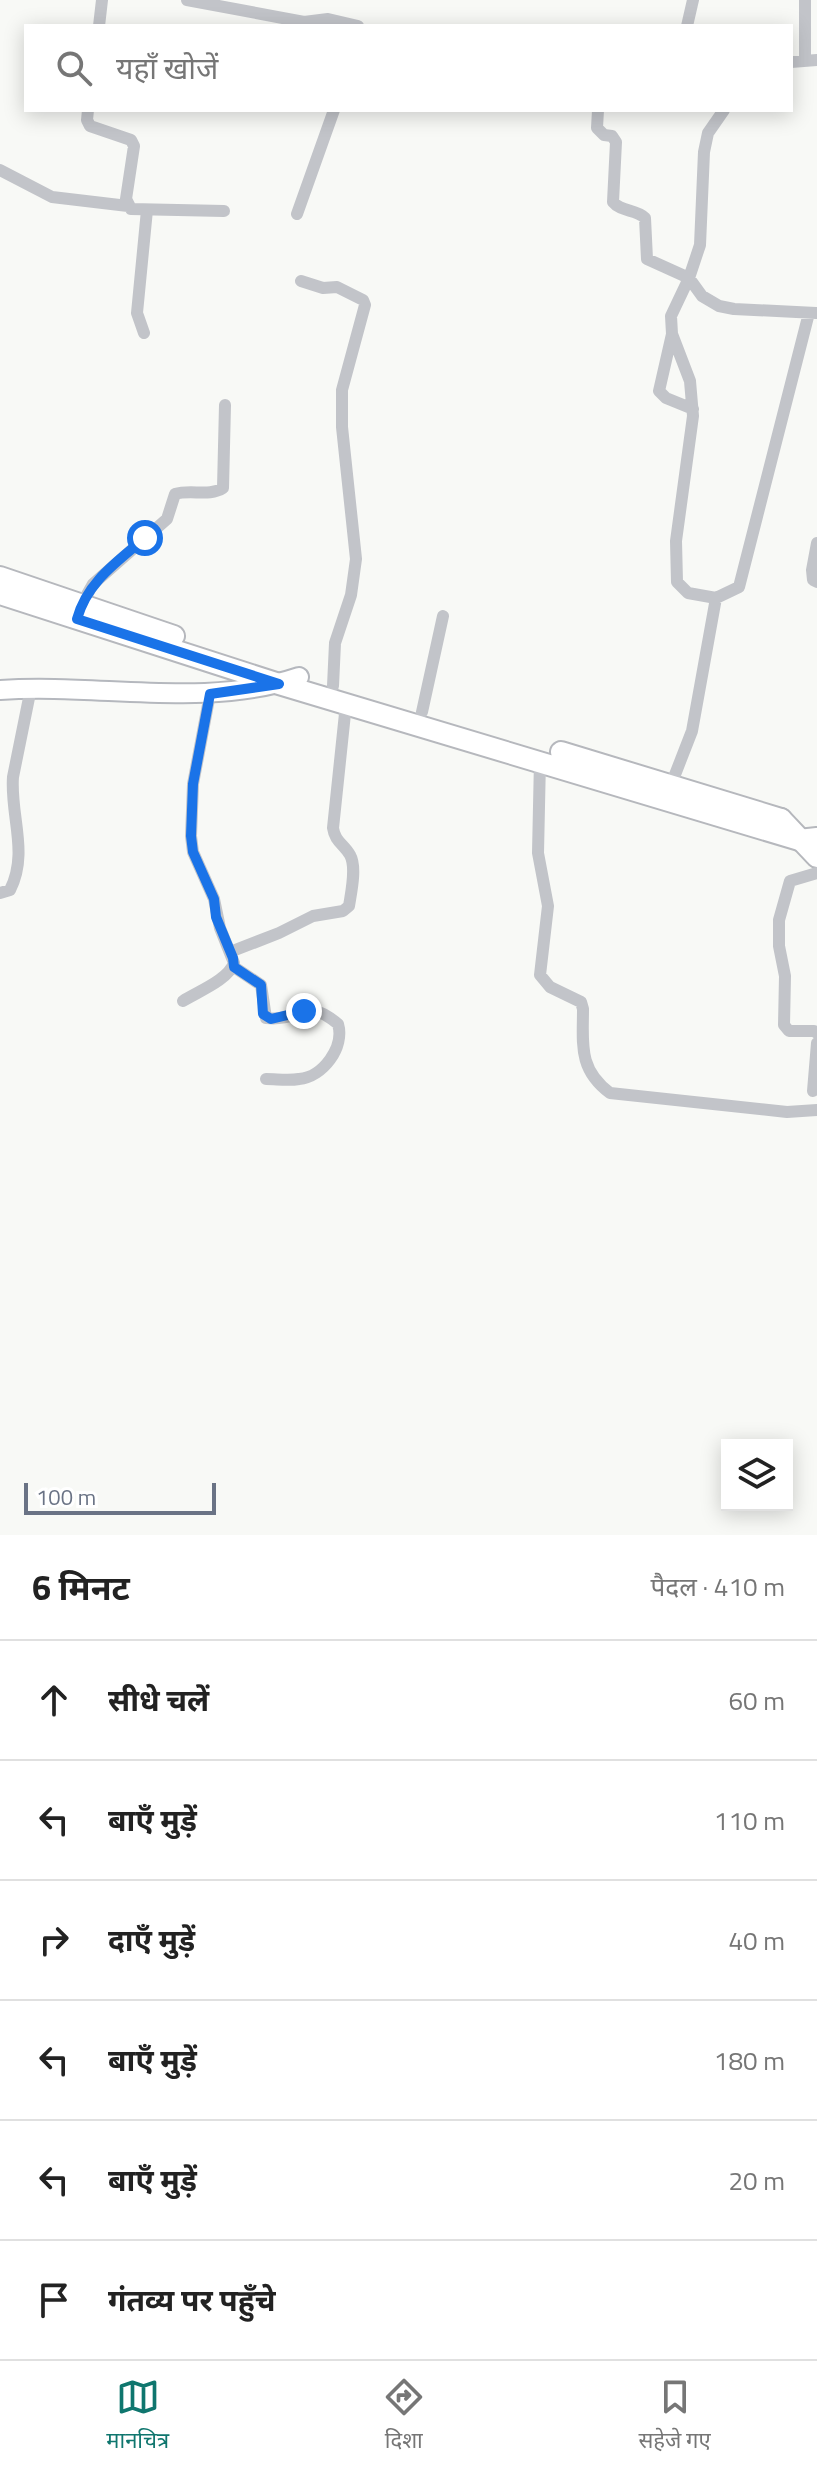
<!DOCTYPE html>
<html lang="hi">
<meta charset="utf-8">
<style>
body{margin:0;font-family:"Titillium Web","Noto Sans Devanagari",sans-serif;background:#f2f2f2;color:#222}
.controls{position:absolute;right:24px;bottom:24px;display:grid;overflow:hidden;border-radius:0px;box-shadow:0 4px 20px #0003}
.controls button{width:72px;height:72px;display:grid;place-items:center;padding:0;border:0;border-bottom:2px solid #e0e0e0;background:#fff;color:#222;font:40px sans-serif}
.scale{position:absolute;left:24px;bottom:20px;width:192px;box-sizing:border-box;padding-left:8px;border:4px solid #6a7385;border-top:0;font-size:22px;line-height:28px;white-space:nowrap;color:#6a7385;-webkit-text-stroke:6px #fff;paint-order:stroke}
.stop{position:absolute;width:24px;height:24px;margin:-18px;border:6px solid #1a73e8;border-radius:50%;background:#fff}
.stop.end{background:#1a73e8;border-color:#fff;box-shadow:0 2px 8px #0008}
.list{margin:0;padding:0;list-style:none}
h2{display:flex;justify-content:space-between;align-items:center;height:104px;margin:0;padding:0 32px;font-size:34px}
h2 small{font-size:26px;font-weight:400;color:#767676}
.list li{display:grid;grid-template-columns:52px 1fr auto;gap:24px;align-items:center;box-sizing:border-box;height:120px;padding:0 32px;border-top:2px solid #e0e0e0}
.list b{display:block;font-size:30px;white-space:nowrap}
.list em{font-size:26px;font-style:normal;color:#767676}
.icon{flex:none;width:44px;height:44px;fill:none;stroke:currentColor;stroke-width:2;stroke-linecap:round;stroke-linejoin:round}
.map{position:relative;flex:none;width:817px;height:1535px;overflow:hidden}
.search{position:absolute;background:#fff;box-shadow:0 4px 20px #0003;left:24px;right:24px;top:24px;height:88px;display:flex;align-items:center;gap:20px;box-sizing:border-box;padding:0 28px;border-radius:0px;color:#767676;font-size:30px}
.sheet{height:824px;background:#fff}
nav{display:flex;justify-content:space-around;align-items:center;box-sizing:border-box;height:112px;border-top:2px solid #e0e0e0;background:#fff;font-size:22px;color:#767676}
nav a{display:grid;justify-items:center;gap:4px}
nav .on{color:#0f766e}
.map>svg:first-child{display:block}
</style>
<div class="map">
<svg width="817" height="1535" viewBox="0 0 817 1535">
<rect width="100%" height="100%" fill="#f8f9f6"/>
<g fill="none" stroke-linecap="round" stroke-linejoin="round">
<!-- secondary casing -->
<g stroke="#b5b8be" stroke-width="22">
<path id="secondary" d="M0 690C99 683 203 709 299 677"/>
</g>
<!-- primary casing -->
<g stroke="#b6b8bd" stroke-width="24">
<path id="primary" d="M0 577 174 636
M0 594 279 684 799 840 817 838
M561 752 781 819"/>
</g>
<!-- trunk casing -->
<g stroke="#b5b7bc" stroke-width="24">
<path id="trunk" d="M781 819 817 857"/>
</g>
<!-- minor -->
<path stroke="#c2c4c9" stroke-width="12" d="M187 0 304 22 328 19 358 26
M99 26 102 0
M687 26 693 0
M805 60V0
M791 62 817 60
M88 110 87 120 90 126 131 140 134 146 126 199 131 209 224 211
M598 110 597 128 604 135 612 136 616 142 613 202C621 212 636 209 645 218L647 259 689 278 702 296 719 306 734 309 816 313
M0 170 52 197 128 206
M297 214 334 110
M301 281 323 288 337 287 363 300 365 305 342 390V427L356 559 351 595 335 643 333 686
M144 333 137 313 147 210
M672 334 659 391 666 398 693 409
M817 543 812 570 813 580 817 582
M716 598 688 593 677 582 676 541 693 416 690 381 672 334 671 316 689 278 700 245 704 152 708 133 724 110
M80 607 93 584 167 519 175 494C191 489 209 497 223 488L225 405
M422 712 443 616
M540 760 538 853 548 906 540 975 550 987 581 1002 583 1009C583 1044 578 1069 610 1093L787 1112 817 1110
M671 785 692 731 716 598 739 587 809 313
M817 873 790 881 779 920V946L785 976 784 1025 789 1031H814L817 1033
M0 893 10 890C29 853 10 815 13 777L31 688
M230 952 279 933 313 916 343 911 349 906C351 893 357 867 350 855 344 844 335 842 333 828L346 704
M234 967 261 985 266 1018C303 1022 303 995 338 1024 345 1047 323 1077 299 1079 288 1081 277 1079 266 1079
M183 1001C199 991 228 980 234 963L220 928 214 899 193 852 191 836 193 784 210 694
M813 1091 817 1043"/>
<!-- secondary -->
<use href="#secondary" stroke="#fff" stroke-width="18"/>
<!-- primary -->
<use href="#primary" stroke="#fff" stroke-width="20"/>
<!-- trunk -->
<use href="#trunk" stroke="#fff" stroke-width="20"/>
</g>
<g fill="none" stroke-linecap="round" stroke-linejoin="round">
<!-- route -->
<path stroke="#1a73e8" stroke-width="10" d="M145 538C117 562 87 582 77 619L279 684 210 694 193 784 191 836 193 852 214 899 216 917 233 958 234 967 261 985 263 1014 271 1019 304 1011"/>
</g>
</svg>
<div class="controls">
<button><svg class="icon" aria-label="layers" viewBox="0 0 24 24"><path d="M12 4l9 5-9 5-9-5zM3 14l9 5 9-5"/></svg></button>
</div>
<div class="scale">100 m</div>
<div class="stop" style="left:145px;top:538px"></div>
<div class="stop end" style="left:304px;top:1011px"></div>
<div class="search"><svg class="icon" aria-label="search" viewBox="0 0 24 24"><circle cx="10" cy="10" r="6"/><path d="M15 15l6 6"/></svg>यहाँ खोजें</div>
</div>
<section class="sheet">
<h2>6 मिनट<small>पैदल · 410 m</small></h2>
<ul class="list">
<li><svg class="icon" aria-label="ahead" viewBox="0 0 24 24"><path d="M12 20V5M6 11l6-6 6 6"/></svg><div><b>सीधे चलें</b></div><em>60 m</em></li>
<li><svg class="icon" aria-label="left" viewBox="0 0 24 24"><path d="M17 20v-9H6M10 6l-5 5 5 5"/></svg><div><b>बाएँ मुड़ें</b></div><em>110 m</em></li>
<li><svg class="icon" aria-label="right" viewBox="0 0 24 24"><path d="M7 20v-9h11M14 6l5 5-5 5"/></svg><div><b>दाएँ मुड़ें</b></div><em>40 m</em></li>
<li><svg class="icon" aria-label="left" viewBox="0 0 24 24"><path d="M17 20v-9H6M10 6l-5 5 5 5"/></svg><div><b>बाएँ मुड़ें</b></div><em>180 m</em></li>
<li><svg class="icon" aria-label="left" viewBox="0 0 24 24"><path d="M17 20v-9H6M10 6l-5 5 5 5"/></svg><div><b>बाएँ मुड़ें</b></div><em>20 m</em></li>
<li><svg class="icon" aria-label="arrive" viewBox="0 0 24 24"><path d="M6 21V4h12l-3 4 3 4H6"/></svg><div><b>गंतव्य पर पहुँचे</b></div></li>
</ul>
</section>
<nav>
<a class="on"><svg class="icon" aria-label="map" viewBox="0 0 24 24"><path d="M3 6l6-2 6 2 6-2v14l-6 2-6-2-6 2zM9 4v14M15 6v14"/></svg>मानचित्र</a>
<a><svg class="icon" aria-label="directions" viewBox="0 0 24 24"><path d="M12 3l9 9-9 9-9-9zM9 14v-3h6M13 9l2 2-2 2"/></svg>दिशा</a>
<a><svg class="icon" aria-label="saved" viewBox="0 0 24 24"><path d="M7 4h10v16l-5-4-5 4z"/></svg>सहेजे गए</a>
</nav>
